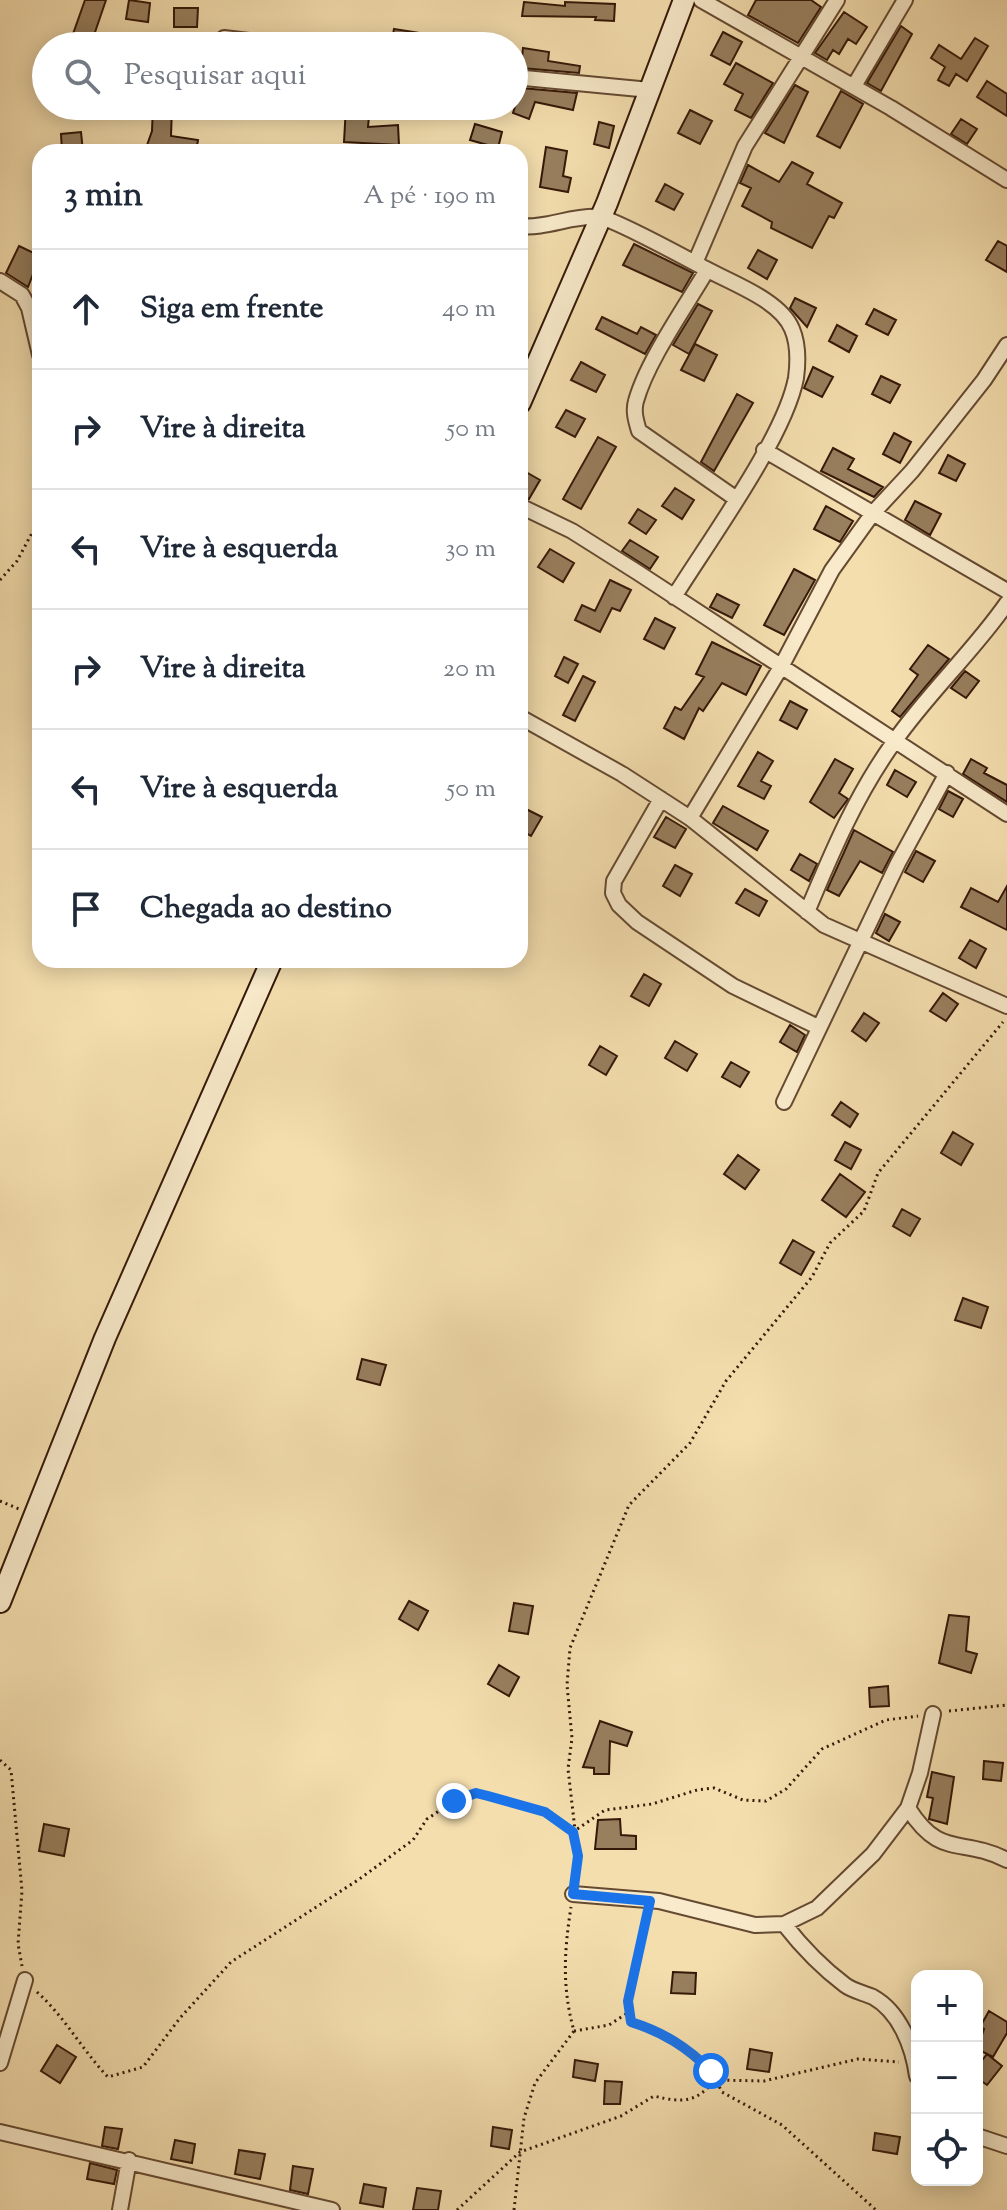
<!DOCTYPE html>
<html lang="pt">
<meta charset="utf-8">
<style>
body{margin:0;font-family:"Sorts Mill Goudy",serif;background:#f6f6f7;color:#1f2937}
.controls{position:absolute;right:24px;bottom:24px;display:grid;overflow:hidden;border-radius:16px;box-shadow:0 4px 20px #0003}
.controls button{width:72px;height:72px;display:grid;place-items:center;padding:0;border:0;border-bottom:2px solid #e0e1e3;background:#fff;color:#1f2937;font:40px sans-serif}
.stop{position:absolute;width:24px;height:24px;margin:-18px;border:6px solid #1a73e8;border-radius:50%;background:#fff}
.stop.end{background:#1a73e8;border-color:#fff;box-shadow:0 2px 8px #0008}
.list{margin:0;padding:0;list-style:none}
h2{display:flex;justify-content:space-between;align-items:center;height:104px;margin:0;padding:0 32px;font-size:34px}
h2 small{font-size:26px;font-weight:400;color:#747a83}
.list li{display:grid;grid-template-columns:52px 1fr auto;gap:24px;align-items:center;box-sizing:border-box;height:120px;padding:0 32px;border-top:2px solid #e0e1e3}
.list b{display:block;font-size:30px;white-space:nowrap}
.list em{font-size:26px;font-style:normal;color:#747a83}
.icon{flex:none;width:44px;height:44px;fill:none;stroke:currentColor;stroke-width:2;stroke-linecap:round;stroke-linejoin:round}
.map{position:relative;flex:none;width:1007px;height:2210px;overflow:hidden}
.search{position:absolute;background:#fff;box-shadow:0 4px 20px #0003;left:32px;top:32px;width:496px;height:88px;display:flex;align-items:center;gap:20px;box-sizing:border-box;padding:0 28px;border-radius:44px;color:#747a83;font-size:30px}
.panel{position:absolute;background:#fff;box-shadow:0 4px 20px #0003;left:32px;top:144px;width:496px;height:824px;border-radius:24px}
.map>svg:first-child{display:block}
</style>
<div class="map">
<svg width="1007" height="2210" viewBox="0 0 1007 2210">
<rect width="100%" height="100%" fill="#f4deae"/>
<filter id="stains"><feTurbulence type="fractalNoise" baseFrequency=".0025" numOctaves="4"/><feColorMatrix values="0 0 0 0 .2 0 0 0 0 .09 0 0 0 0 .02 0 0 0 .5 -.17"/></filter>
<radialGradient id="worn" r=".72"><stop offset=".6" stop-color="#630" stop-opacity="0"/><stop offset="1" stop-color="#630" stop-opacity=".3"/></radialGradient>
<!-- building -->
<path fill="#987f5e" stroke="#351808" stroke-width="2" d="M85 0H106L92 41 73 34Z
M129 0 150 3 148 22 126 19Z
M756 0H811L821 7 798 43 748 15Z
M524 2 565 6V2L615 4 614 21 595 20 596 17 522 16Z
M174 8H198L197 27H174Z
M844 12 867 27 856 44 848 39 839 54 833 50 827 60 815 53Z
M901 26 912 34 881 91 867 83Z
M394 29 420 33 417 46H391Z
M723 32 742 42 730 65 711 55Z
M975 38 988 46 967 81 956 74 949 86 938 80 945 67 931 58 939 45 961 59Z
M523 48 549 52 548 61 580 66 579 73 521 68Z
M736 63 773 83 751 118 735 110 743 94 724 84Z
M987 81 1007 94V116L977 97Z
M795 85 808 92 784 143 765 133Z
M521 88 577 93 573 110 535 102 529 119 513 113Z
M841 91 863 104 840 148 817 136Z
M153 106H172L171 136 198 140 196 152H158L146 148 152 131Z
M346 106H370L368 127 398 125 399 145 344 142Z
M690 110 712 121 700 144 678 133Z
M961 119 977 129 967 144 951 134Z
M599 122 614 126 609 148 594 144Z
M475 124 502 132 498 148 470 140Z
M81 132 83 152H62L61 134Z
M546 147 567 151 563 176 571 178 568 192 540 187Z
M792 162 813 173 807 184 842 203 834 218 829 216 812 248 771 228 772 222 742 206 751 188 740 183 748 165 779 182Z
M665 184 683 194 674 210 656 201Z
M998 241 1007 246V272L986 260Z
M634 244 693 273 682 292 623 265Z
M19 246 40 256 28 287 6 273Z
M758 250 777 260 767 279 748 268Z
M795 298 816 308 807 327 790 308Z
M698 304 712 311 689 354 673 345Z
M874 309 896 320 888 335 866 324Z
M602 317 637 334 641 327 656 335 645 354 596 329Z
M837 325 857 336 849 352 829 341Z
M695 344 717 355 704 381 681 370Z
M581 362 605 375 596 392 571 380Z
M813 367 833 377 822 397 804 388Z
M881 376 900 385 890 403 872 394Z
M737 394 753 403 714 471 701 462Z
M566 410 585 419 575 437 556 427Z
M894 433 911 442 900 463 883 454Z
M598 437 616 447 581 509 563 499Z
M833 448 854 459 848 469 883 487 874 497 821 471Z
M948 455 965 464 956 481 939 473Z
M526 472 540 480 529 499 520 496V483Z
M675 488 694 500 682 519 662 506Z
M915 501 941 514 930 535 905 520Z
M826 506 853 521 840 542 814 529Z
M638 509 656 520 646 534 629 523Z
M630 540 658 557 650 569 622 551Z
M550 549 574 563 563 582 538 567Z
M794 569 815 580 784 635 764 625Z
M610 580 631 590 620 611 612 608 600 632 575 620 582 605 595 611Z
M717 594 739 605 732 618 710 607Z
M655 618 675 628 664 649 644 639Z
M712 642 761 666 746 695 722 683 703 711 699 708 684 739 664 728 675 707 681 710 704 677 696 674Z
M928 645 949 659 900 717 892 711 918 675 910 669Z
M564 657 578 664 568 683 555 676Z
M965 671 979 681 966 698 951 688Z
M583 676 595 682 575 721 563 715Z
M790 701 807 710 797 729 780 720Z
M758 752 773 761 761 781 771 786 764 799 738 786Z
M835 759 853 769 839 793 848 799 834 818 810 802Z
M971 759 987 768 984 773 1007 785V802L963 774Z
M895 770 916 782 907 797 887 785Z
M948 791 963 799 953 817 939 809Z
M520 806 542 817 531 836 520 830Z
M723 806 768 831 757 850 713 823Z
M666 817 686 829 675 848 654 837Z
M854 830 893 852 882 873 860 861 839 896 827 890Z
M916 851 935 861 923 882 905 872Z
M800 854 817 864 809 881 791 870Z
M675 865 692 874 680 896 663 886Z
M1007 886V930L961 907 971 888 998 902Z
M745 889 767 901 759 916 736 903Z
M885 914 900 922 889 941 876 933Z
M970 940 986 949 976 968 959 958Z
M644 974 661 984 649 1006 631 996Z
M943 993 958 1004 946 1021 930 1011Z
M864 1013 879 1023 866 1041 852 1031Z
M790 1025 805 1035 797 1052 780 1042Z
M675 1041 697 1054 687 1071 665 1058Z
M600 1046 617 1056 606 1075 589 1065Z
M731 1062 749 1072 740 1087 722 1077Z
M841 1102 858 1114 850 1127 832 1115Z
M953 1132 973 1144 961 1165 941 1153Z
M845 1142 861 1150 851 1169 835 1160Z
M738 1155 759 1170 745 1189 724 1174Z
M840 1174 865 1192 846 1217 822 1200Z
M902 1209 920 1219 910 1236 893 1226Z
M793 1240 814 1252 801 1275 780 1263Z
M963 1298 988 1307 981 1328 955 1320Z
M362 1359 386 1365 380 1385 357 1379Z
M409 1601 428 1611 418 1630 399 1619Z
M514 1603 533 1606 528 1634 509 1631Z
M949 1615 969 1617 966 1651 977 1654 971 1673 939 1663Z
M499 1665 519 1677 509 1696 488 1684Z
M888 1686 889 1706 870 1707 869 1688Z
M600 1721 632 1732 627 1746 610 1741 609 1774H594V1768L583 1767Z
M984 1761 1003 1763 1001 1781 983 1779Z
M932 1772 954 1777 947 1824 929 1819 933 1798 927 1797Z
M620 1819 621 1835 636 1836V1849H595L598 1820Z
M44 1824 69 1829 64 1856 39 1851Z
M673 1972 696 1973 695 1994 671 1993Z
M989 2011 1007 2022V2033L993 2057 977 2049 984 2029 980 2027Z
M57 2045 76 2057 60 2083 41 2071Z
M750 2049 772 2053 769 2072 747 2069Z
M987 2054 1002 2066 987 2085 977 2078V2067Z
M575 2060 598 2064 595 2081 573 2077Z
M605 2081 622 2082 620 2104H604Z
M105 2127 122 2129 118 2149 102 2146Z
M493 2127 512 2130 509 2149 491 2146Z
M875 2133 900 2137 897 2154 873 2150Z
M175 2140 195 2144 192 2163 171 2159Z
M239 2150 265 2154 260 2179 235 2174Z
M90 2163 117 2170 114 2184 87 2179Z
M293 2166 313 2169 308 2194 290 2190Z
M364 2184 386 2188 383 2207 360 2203Z
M417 2188 441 2191 438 2210H413Z"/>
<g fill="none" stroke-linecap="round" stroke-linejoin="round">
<!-- minor casing -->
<g stroke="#654a32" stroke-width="18">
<path id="minor" d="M701 0 891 108 1007 180
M224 38 291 46
M514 77 650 90
M854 86 905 0
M520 226C546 229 572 215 599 217 615 219 689 260 708 270 734 284 781 301 792 329 798 343 798 363 796 378 785 437 708 542 674 597
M695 263 745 146 837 0
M707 270C686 306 647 361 636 401 633 411 636 421 639 431L735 498
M0 281 22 295 29 308 40 355
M764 450 1007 591
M520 506 572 531 637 572 1007 814
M520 717 622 774 690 818 824 925 1007 1006
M661 799 614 881 613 893 619 905 637 922 733 986 818 1027
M690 818 781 667 832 570 873 513 912 471 984 380 1007 345
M807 912C832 852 856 795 894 742 928 693 973 652 1007 603
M784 1102 898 863 947 773
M908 1808C941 1860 960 1836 1007 1860
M573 1894 659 1901 755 1925 784 1924 817 1908 873 1854 908 1808 920 1773 933 1714
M784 1924C802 1947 821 1967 845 1985 853 1991 864 1993 873 1997 900 2012 913 2047 917 2076
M0 2063 25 1980
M0 2132 332 2210
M977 2136 1007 2146
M120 2210 129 2160"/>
</g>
<!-- secondary casing -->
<g stroke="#351808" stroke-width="24">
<path id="secondary" d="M520 403 607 203 684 0
M0 1602 105 1338 272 960"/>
</g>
<!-- path -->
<path stroke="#351808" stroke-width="3" stroke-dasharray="2 4" stroke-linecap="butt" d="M36 368 40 397
M0 580 17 561 40 518
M0 1501 19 1509
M949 1711 1007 1705
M0 1760 11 1770 22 1891 18 1944 22 1966
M575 1880 578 1856 568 1769 572 1738 567 1685 570 1648 629 1505 690 1443 726 1381 812 1277 830 1243 864 1211 878 1173 1003 1022
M648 1916 628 2001 631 2022 652 2028 688 2048 711 2071 722 2092 782 2125 876 2210
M37 1992C65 2017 82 2050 108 2077L143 2067 180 2018 231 1962 358 1880 413 1840 427 1819 454 1801 476 1793 488 1796 545 1812 573 1832 605 1810 652 1804 697 1790 714 1788 743 1800 766 1801 786 1789 822 1749 886 1720 918 1716
M574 2031 609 2025 629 2012
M457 2210 520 2152 621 2116 654 2096C682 2103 696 2103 715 2080L764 2081 858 2059 899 2062
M514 2210 524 2118 535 2083 574 2031C562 1988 564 1952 571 1907"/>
<!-- minor -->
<use href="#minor" stroke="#f8eaca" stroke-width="14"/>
<!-- secondary -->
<use href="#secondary" stroke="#f8eaca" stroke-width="20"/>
</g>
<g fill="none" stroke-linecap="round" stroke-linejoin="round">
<!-- route -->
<path stroke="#1a73e8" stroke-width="10" d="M454 1801 476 1793 488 1796 545 1812 573 1832 578 1856 573 1894 650 1901 628 2001 631 2022C663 2032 687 2047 711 2071"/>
</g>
<rect width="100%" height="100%" filter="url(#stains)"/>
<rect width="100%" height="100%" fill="url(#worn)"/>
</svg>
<div class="controls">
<button>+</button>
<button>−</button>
<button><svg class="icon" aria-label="locate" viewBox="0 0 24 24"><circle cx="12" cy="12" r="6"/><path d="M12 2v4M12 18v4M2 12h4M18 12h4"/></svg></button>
</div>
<div class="stop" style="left:711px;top:2071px"></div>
<div class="stop end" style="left:454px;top:1801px"></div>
<div class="search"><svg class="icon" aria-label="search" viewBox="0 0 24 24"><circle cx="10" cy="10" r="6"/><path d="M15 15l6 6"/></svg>Pesquisar aqui</div>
<section class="panel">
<h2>3 min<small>A pé · 190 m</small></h2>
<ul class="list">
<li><svg class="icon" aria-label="ahead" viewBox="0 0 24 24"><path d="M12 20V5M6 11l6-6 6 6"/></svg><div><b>Siga em frente</b></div><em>40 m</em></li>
<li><svg class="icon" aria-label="right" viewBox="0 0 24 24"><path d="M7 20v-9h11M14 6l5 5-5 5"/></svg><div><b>Vire à direita</b></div><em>50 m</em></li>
<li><svg class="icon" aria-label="left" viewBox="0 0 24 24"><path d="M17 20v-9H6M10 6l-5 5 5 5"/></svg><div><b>Vire à esquerda</b></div><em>30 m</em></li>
<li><svg class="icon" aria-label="right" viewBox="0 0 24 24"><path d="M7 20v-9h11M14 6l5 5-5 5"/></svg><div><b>Vire à direita</b></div><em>20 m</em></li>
<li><svg class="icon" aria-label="left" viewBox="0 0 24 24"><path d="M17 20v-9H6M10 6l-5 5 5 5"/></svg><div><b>Vire à esquerda</b></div><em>50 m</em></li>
<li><svg class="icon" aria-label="arrive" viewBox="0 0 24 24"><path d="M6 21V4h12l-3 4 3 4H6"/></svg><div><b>Chegada ao destino</b></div></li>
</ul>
</section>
</div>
